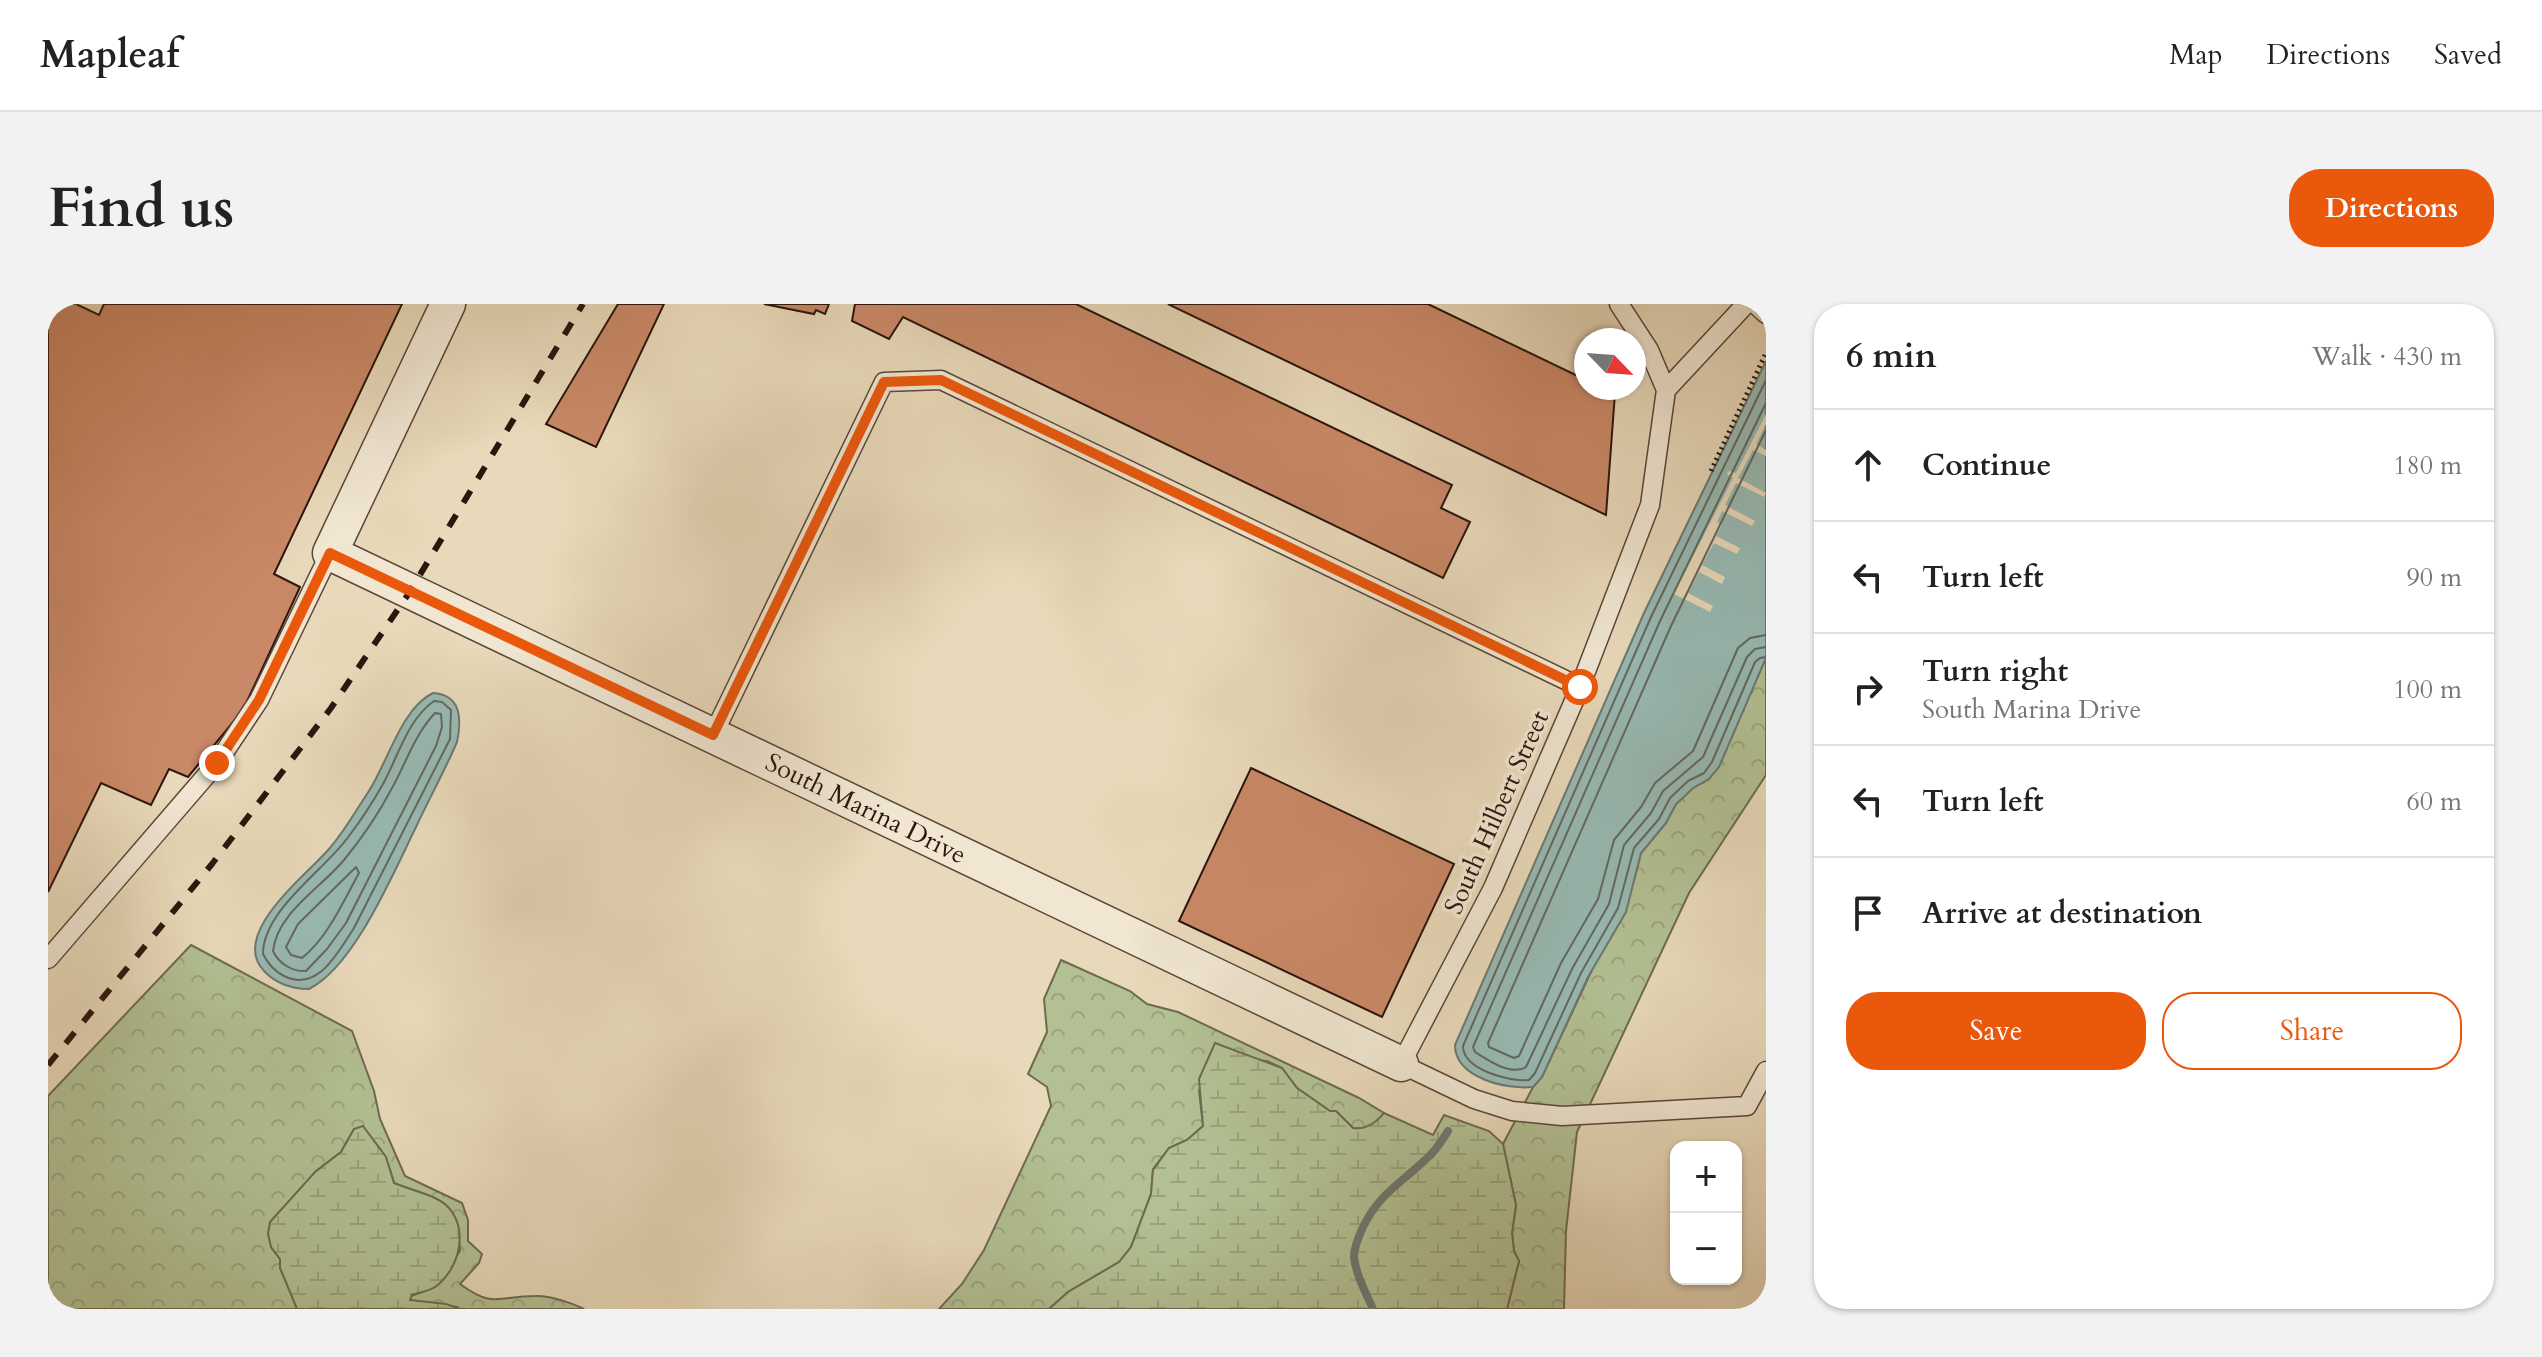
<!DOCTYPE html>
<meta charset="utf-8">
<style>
body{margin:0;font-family:Cardo,serif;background:#f2f2f2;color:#222}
.controls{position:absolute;right:24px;bottom:24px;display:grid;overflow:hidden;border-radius:16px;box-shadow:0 2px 6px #0004}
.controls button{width:72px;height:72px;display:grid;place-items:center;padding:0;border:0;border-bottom:2px solid #e0e0e0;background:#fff;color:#222;font:40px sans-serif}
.compass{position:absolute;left:1526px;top:24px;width:72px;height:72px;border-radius:50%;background:#fff;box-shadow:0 2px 6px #0004;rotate:115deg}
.stop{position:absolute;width:24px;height:24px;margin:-18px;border:6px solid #ea580c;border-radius:50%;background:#fff}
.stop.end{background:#ea580c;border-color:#fff;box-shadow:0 2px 8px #0008}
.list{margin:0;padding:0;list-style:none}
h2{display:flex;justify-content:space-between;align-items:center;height:104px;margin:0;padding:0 32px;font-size:34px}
h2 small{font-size:26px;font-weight:400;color:#767676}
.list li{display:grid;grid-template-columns:52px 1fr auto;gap:24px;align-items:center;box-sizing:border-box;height:112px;padding:0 32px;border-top:2px solid #e0e0e0}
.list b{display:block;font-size:30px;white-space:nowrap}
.list p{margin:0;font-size:26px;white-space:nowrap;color:#767676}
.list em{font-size:26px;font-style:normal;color:#767676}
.actions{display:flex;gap:16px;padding:24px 32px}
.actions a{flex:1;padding:18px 0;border:2px solid #ea580c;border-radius:32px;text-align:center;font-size:28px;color:#ea580c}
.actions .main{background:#ea580c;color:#fff}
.icon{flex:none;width:44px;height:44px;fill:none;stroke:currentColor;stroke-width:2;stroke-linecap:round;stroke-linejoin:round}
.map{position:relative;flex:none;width:1718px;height:1005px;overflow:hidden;border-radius:32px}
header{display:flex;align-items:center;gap:48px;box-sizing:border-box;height:112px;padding:0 40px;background:#fff;border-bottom:2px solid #e0e0e0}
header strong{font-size:38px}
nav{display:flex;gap:44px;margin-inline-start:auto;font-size:28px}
.intro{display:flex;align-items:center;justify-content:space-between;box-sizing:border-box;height:192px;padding:0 48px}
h1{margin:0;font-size:56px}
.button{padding:20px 36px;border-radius:32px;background:#ea580c;color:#fff;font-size:28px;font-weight:700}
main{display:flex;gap:48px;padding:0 48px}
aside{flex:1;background:#fff;border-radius:32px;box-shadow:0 2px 6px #0004}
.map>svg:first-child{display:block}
</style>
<header>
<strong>Mapleaf</strong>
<nav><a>Map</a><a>Directions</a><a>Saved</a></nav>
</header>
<div class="intro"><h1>Find us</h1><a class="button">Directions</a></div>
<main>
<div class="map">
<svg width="1718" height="1005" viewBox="0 0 1718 1005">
<defs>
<pattern id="forest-crowns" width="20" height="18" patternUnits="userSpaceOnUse" patternTransform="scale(2)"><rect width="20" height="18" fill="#b2c093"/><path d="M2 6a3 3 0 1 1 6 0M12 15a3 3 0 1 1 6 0" fill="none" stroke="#99a47e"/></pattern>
<pattern id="wetland-marsh" width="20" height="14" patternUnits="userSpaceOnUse" patternTransform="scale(2)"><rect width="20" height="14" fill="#b2c093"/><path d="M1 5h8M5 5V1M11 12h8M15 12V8" fill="none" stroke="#99a47e"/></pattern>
</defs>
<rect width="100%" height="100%" fill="#e8d9ba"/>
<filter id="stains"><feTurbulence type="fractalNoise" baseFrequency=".0025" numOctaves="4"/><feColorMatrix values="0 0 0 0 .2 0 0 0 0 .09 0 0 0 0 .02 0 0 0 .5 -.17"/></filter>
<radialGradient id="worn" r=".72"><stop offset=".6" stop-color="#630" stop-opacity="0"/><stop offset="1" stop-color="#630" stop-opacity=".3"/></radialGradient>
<!-- forest -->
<path fill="url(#forest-crowns)" stroke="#6e6a50" stroke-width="2" d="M1718 354V471L1641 589 1529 828 1518 927 1516 1005H1459L1471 957 1466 947 1464 929 1468 901 1455 840 1485 783 1494 773 1586 576 1593 549 1618 519 1628 500 1645 484 1661 475Z
M143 641 304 727 326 787 332 815 357 872 414 899 420 916V937L434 950 431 959 412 980C446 1005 450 992 487 992 501 991 524 999 536 1005H412L409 1003 364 998 362 996 363 992 387 983 412 947C409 892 391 897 346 879 338 851 333 838 306 825L293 848 267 868 223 943 232 955 249 1005H0V792Z
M1013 656 1082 687 1099 700 1130 708 1311 794 1336 809C1328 819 1318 826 1305 824L1288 807H1282L1249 784 1234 764 1219 757 1206 756 1151 786 1155 822 1139 836 1121 844 1105 865 1103 890 1083 943 1071 958 1020 988 1001 1005H891L914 980 936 946 1003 802 999 783 980 770 999 728 996 695Z"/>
<!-- wetland -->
<path fill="url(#wetland-marsh)" stroke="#6e6a50" stroke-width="2" d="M1167 739 1234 764 1249 784 1282 807H1288L1305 824C1318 826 1328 819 1336 809L1385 831 1396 811 1441 827 1455 840 1468 901 1464 929 1466 947 1471 957 1459 1005H1001L1020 988 1071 958 1083 943 1103 890 1105 866 1121 844 1139 836 1155 822 1151 775Z
M315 822 338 853 346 879C362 886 385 890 398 901 422 923 412 965 387 983 381 987 370 989 364 991L362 996 398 1000 412 1005H249L232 964V955L223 943 220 930 222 918 267 868 293 848 306 825Z"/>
<!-- water -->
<path fill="#98bab4" stroke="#6c7871" stroke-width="2" d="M1718 57V354L1671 463 1661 475 1645 484 1628 500 1618 519 1593 549 1578 608 1540 673 1494 773 1485 783C1459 786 1407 774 1407 741L1596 309Z
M385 389C413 391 414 414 409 438 397 466 382 493 369 521 346 567 307 662 261 685 244 685 229 680 217 668 179 631 260 570 281 545 296 528 307 508 319 490 339 461 353 404 385 389Z"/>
<!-- pier -->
<path fill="#e8d9ba" d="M1718 110V120L1708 140 1718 146V152L1705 146 1690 174 1718 189 1716 193 1688 179 1677 201 1707 217 1704 222 1674 207 1669 218 1674 221 1668 232 1692 244 1689 250 1666 239 1654 261 1677 273 1674 280 1651 268 1640 289 1665 302 1662 308 1626 290 1685 174 1679 170 1681 167 1688 169Z"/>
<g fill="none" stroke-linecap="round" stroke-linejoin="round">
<!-- shore -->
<path stroke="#626860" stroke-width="2" d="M1718 76 1603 313 1415 742C1415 766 1462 778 1481 776L1487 769 1533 669 1570 604 1586 544 1611 515 1622 494 1640 477 1656 469 1664 458 1707 358 1712 354 1718 353
M1718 99 1612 317 1425 743 1427 748C1441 757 1463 772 1478 763L1524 665 1561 600 1576 541 1603 509 1615 487 1655 453 1699 353 1707 345 1718 343
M1718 126 1623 322 1440 739 1441 743 1466 754 1471 752 1513 659 1550 595 1566 536 1593 503 1607 479 1645 447 1690 344 1702 334 1718 331
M386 397 394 398 403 406 402 435 306 624C290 648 270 689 236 672 226 667 220 660 215 650 215 606 277 566 301 532 313 516 325 498 335 480 350 453 359 416 386 397Z
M387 409 393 410 394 423 388 442 298 619 279 645 258 667C245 668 231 660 225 647 229 609 273 584 296 556 314 534 331 509 344 484 358 459 367 430 387 409Z
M308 563 311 569C295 598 280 633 254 654L243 651 238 643 250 620Z"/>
<!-- stream -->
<path stroke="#6c7871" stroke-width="8" d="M1325 1005C1318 989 1308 971 1306 953 1306 942 1311 932 1315 923 1331 890 1352 880 1377 856 1387 848 1393 838 1400 827"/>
</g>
<!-- building -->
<path fill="#c98867" stroke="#2b150c" stroke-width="2" d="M0 0H28L51 11 56 0H354L226 270 252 283 195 406 140 473 121 465 103 501 53 479 0 588Z
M570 0H616L548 143 498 120Z
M716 0H781L777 10 768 6 766 10Z
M807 0H1028L1404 181 1393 204 1422 218 1395 274 855 13 841 35 804 17Z
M1120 0H1380L1538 76V84H1555L1567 89 1558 211Z
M1203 464 1406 560 1334 713 1131 617Z"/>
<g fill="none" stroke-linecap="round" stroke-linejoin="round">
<!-- lane casing -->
<g stroke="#5a4638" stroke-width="21">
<path id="lane" d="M1571 0 1601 46 1618 86 1602 201 1532 383 1445 584 1353 760 1426 795 1464 807 1514 812 1699 802 1718 767
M1707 0 1718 10
M1618 86 1698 0
M665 431 836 78 893 76 1532 383
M0 655 169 459 211 396 282 249"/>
</g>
<!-- street casing -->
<g stroke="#5a4638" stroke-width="37">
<path id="street" d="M400 0 282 249 1353 760"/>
</g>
<!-- path -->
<path stroke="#2b150c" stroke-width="5" stroke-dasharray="2 4" stroke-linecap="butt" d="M1663 167 1718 49"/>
<!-- lane -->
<use href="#lane" stroke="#f0e6d2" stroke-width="18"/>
<!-- street -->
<use href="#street" stroke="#f0e6d2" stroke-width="34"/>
<!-- rail -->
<path stroke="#2b150c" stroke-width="6" stroke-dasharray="14 14" stroke-linecap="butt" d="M0 761 164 560 283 404 361 289 535 0"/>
</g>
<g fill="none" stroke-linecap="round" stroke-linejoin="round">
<!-- route -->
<path stroke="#ea580c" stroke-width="10" d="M169 459 211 396 282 249 665 431 836 78 893 76 1532 383"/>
</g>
<g text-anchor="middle" stroke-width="7" stroke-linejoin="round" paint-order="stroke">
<!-- street labels -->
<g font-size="26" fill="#2b150c" stroke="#f0e6d2">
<text transform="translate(818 504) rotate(26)" y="9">South Marina Drive</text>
<text transform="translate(1448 508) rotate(-66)" y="9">South Hilbert Street</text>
</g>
</g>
<rect width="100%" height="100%" filter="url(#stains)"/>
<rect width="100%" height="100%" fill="url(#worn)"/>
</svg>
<div class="controls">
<button>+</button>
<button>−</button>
</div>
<svg class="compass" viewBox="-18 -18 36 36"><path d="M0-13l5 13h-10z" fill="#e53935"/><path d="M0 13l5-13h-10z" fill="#767676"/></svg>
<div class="stop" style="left:1532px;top:383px"></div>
<div class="stop end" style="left:169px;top:459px"></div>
</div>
<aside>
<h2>6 min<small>Walk · 430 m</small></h2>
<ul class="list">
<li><svg class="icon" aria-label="ahead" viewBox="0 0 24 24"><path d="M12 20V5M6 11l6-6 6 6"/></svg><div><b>Continue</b></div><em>180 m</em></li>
<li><svg class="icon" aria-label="left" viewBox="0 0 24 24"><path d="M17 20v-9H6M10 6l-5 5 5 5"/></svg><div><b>Turn left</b></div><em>90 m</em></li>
<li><svg class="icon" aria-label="right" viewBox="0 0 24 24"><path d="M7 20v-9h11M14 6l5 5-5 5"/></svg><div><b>Turn right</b><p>South Marina Drive</p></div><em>100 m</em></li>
<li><svg class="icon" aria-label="left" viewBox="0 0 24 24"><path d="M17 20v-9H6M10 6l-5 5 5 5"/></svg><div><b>Turn left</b></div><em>60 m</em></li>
<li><svg class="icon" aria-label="arrive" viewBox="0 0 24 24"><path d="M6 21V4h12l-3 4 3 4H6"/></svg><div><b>Arrive at destination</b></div></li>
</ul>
<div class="actions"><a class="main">Save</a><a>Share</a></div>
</aside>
</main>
